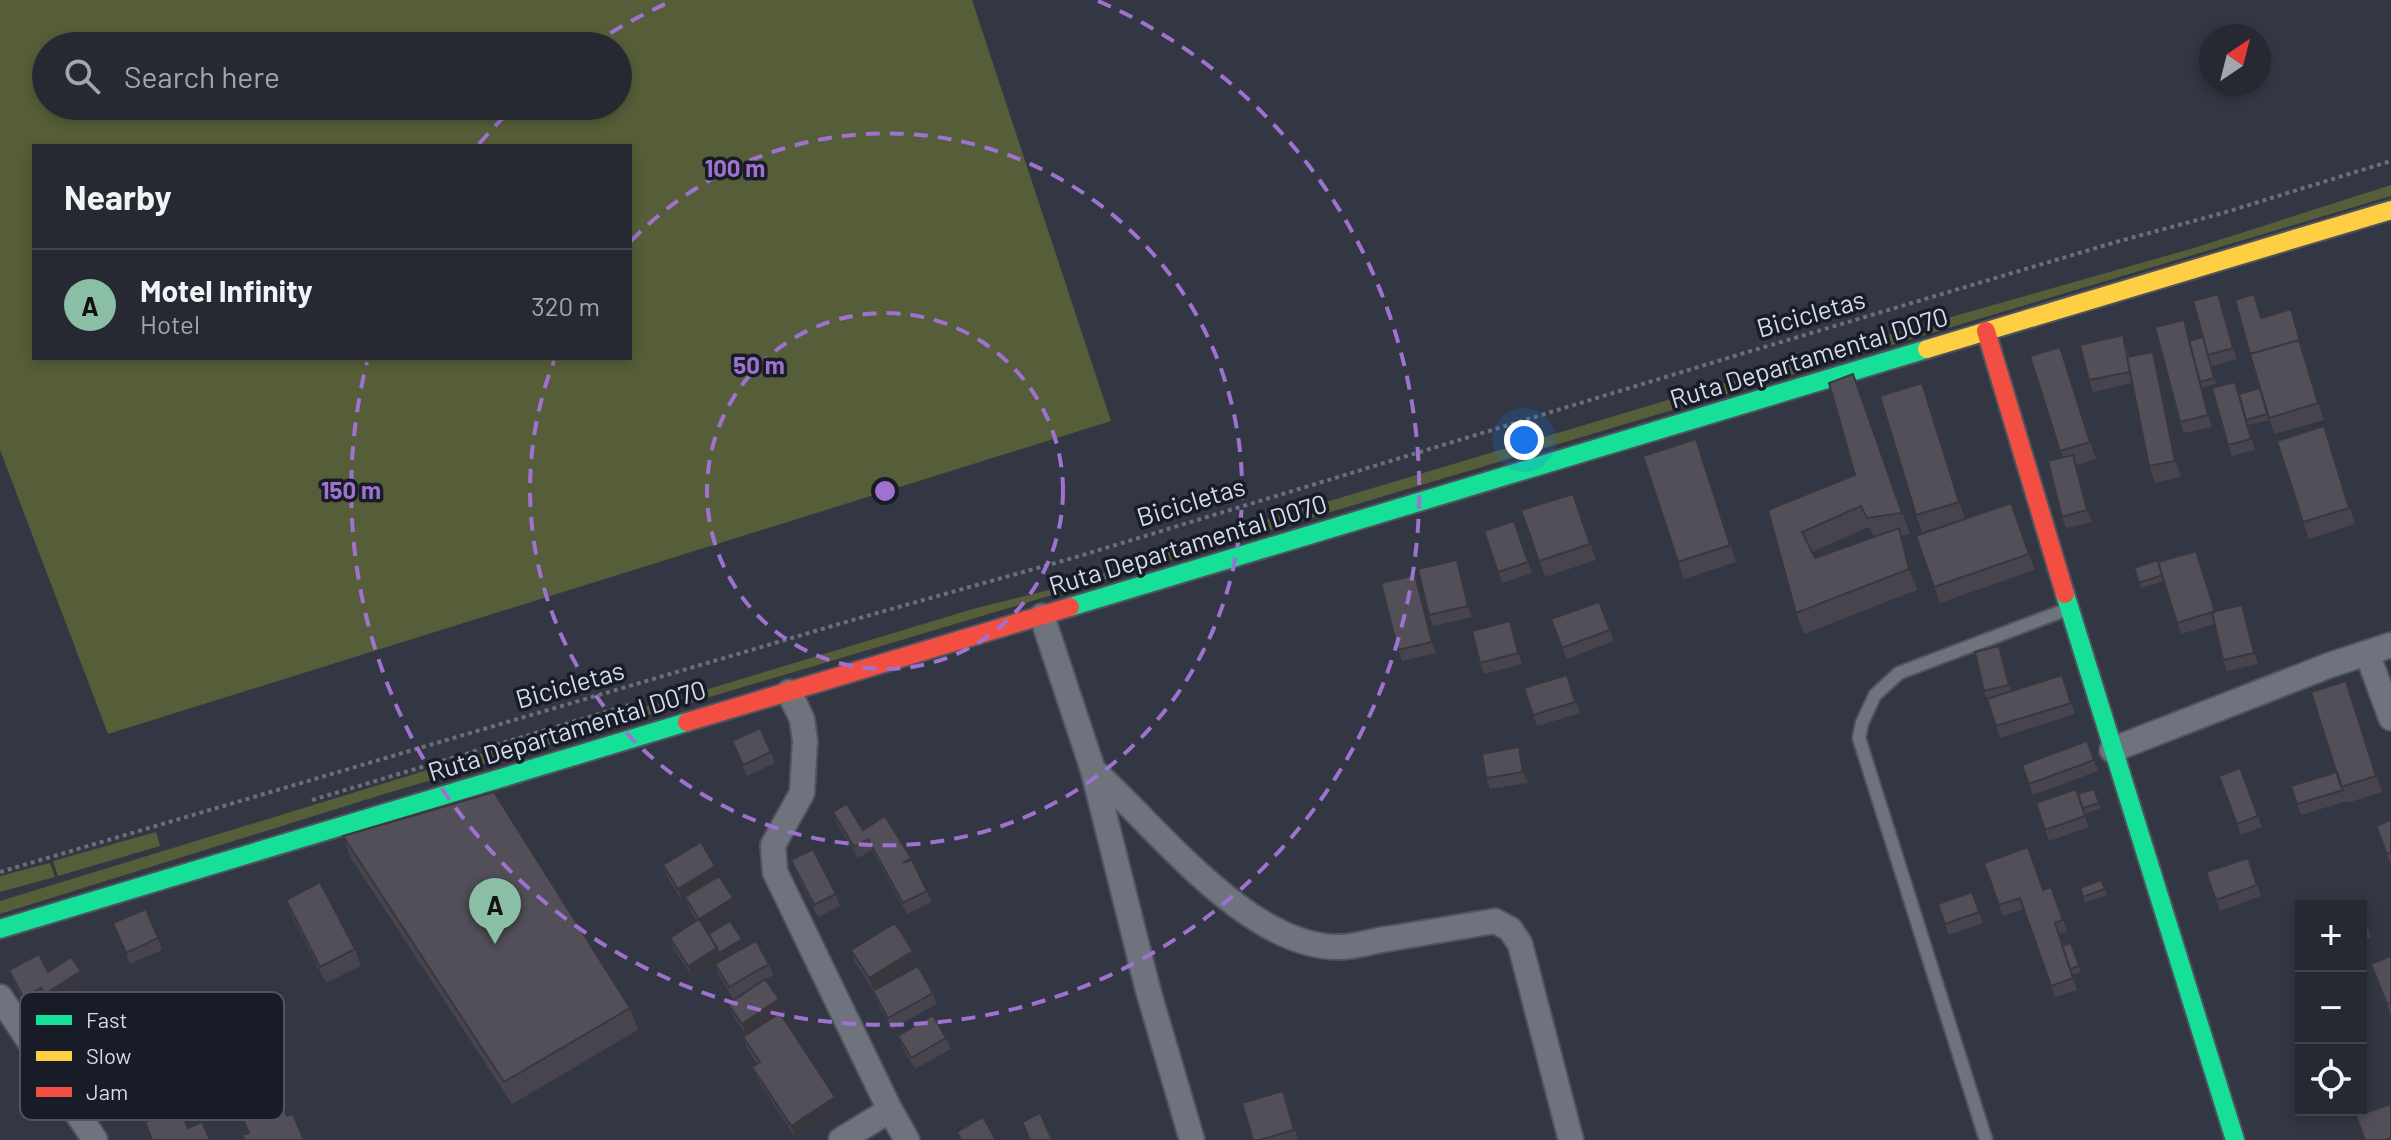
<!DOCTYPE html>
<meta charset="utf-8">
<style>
body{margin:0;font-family:Barlow,sans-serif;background:#2e313a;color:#f1f3f6}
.controls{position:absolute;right:24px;bottom:24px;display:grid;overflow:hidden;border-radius:0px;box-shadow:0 4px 12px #0003}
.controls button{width:72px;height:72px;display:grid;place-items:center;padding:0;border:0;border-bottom:2px solid #42454d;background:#262932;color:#f1f3f6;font:40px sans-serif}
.compass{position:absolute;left:2199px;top:24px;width:72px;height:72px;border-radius:50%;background:#262932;box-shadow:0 4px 12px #0003;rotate:35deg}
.you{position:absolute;left:1524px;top:440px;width:28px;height:28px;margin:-20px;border:6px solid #fff;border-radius:50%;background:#1a73e8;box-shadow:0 0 0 12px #1a73e833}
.badge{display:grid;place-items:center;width:52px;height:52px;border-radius:50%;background:#8abfa5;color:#111;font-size:26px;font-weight:700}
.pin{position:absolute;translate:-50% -66px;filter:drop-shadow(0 2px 4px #0008)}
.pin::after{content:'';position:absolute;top:42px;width:28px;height:24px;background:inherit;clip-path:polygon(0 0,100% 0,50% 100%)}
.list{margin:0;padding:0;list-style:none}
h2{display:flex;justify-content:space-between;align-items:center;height:104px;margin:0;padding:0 32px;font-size:34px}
h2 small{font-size:26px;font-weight:400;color:#a4a6ac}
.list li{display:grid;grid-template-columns:52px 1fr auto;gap:24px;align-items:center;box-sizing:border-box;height:112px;padding:0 32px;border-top:2px solid #42454d}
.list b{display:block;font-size:30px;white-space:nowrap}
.list p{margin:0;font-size:26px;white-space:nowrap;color:#a4a6ac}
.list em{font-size:26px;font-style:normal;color:#a4a6ac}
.icon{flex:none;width:44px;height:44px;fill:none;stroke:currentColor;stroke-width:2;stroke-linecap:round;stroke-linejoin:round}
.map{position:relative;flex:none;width:2391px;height:1140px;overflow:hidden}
.search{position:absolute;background:#262932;box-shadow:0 4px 12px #0003;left:32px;top:32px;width:600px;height:88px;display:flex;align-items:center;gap:20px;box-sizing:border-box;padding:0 28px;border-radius:44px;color:#a4a6ac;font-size:30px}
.panel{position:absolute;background:#262932;box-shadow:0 4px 12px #0003;left:32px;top:144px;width:600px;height:216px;border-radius:0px}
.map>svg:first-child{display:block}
</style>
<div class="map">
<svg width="2391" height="1140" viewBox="0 0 2391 1140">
<rect width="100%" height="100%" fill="#323743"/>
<!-- green -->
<path fill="#555e38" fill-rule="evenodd" d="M0 0H972L1111 421 108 734 0 450ZM618 46V106H46V46ZM34 146H630V358H34Z
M2391 185V196L381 795 0 914V901L548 733 695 693 976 608 1053 589 1266 520 1852 345 2194 248Z
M156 832 160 846 58 876 53 861Z
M50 863 55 877 0 892V876Z"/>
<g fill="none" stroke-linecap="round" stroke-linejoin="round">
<!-- lane casing -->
<g stroke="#505460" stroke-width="16">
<path id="lane" d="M1986 1140 1859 738 1862 723 1875 695 1899 673 2068 609"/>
</g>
<!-- street casing -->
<g stroke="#505460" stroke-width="28">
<path id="street" d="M1042 616 1093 770 1148 990 1192 1140
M2367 653 2391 718
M789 692 802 719 805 741 802 793 773 845 775 872 890 1110 907 1140
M2112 750 2330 665 2391 645
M1093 770C1157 827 1248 948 1339 947 1355 947 1372 941 1387 939 1423 933 1459 927 1495 921L1510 929 1520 944 1571 1140
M0 997 95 1140
M841 1140 890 1110"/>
</g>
<!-- fast casing -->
<g stroke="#505460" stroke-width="22">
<path id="fast" d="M2065 594 2235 1140
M1070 607 1927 349
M0 929 687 722"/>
</g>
<!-- slow casing -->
<g stroke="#505460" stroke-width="22">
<path id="slow" d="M1927 349 2391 210"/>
</g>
<!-- jam casing -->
<g stroke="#505460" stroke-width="22">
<path id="jam" d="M1986 331 2065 594
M687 722 1070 607"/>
</g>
<!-- path -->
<path stroke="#6b6f79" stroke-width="4" stroke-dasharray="4 4" stroke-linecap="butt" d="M312 800 629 705
M0 872 856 619 1073 558 1741 354 2116 242 2223 213 2391 161"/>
<!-- lane -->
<use href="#lane" stroke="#6f737d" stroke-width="12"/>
<!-- street -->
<use href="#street" stroke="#6f737d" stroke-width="24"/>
<!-- fast -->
<use href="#fast" stroke="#16e098" stroke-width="18"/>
<!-- slow -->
<use href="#slow" stroke="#ffcf43" stroke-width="18"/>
<!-- jam -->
<use href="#jam" stroke="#f24e42" stroke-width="18"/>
</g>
<!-- wall -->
<path fill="#47444d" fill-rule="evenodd" d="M2222 306 2237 359 2212 366 2211 362 2216 384 2202 387 2212 427 2184 433 2180 422 2184 320 2190 340 2203 337Z
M2262 318 2295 320 2324 420 2275 434 2269 420 2248 425 2255 450 2232 456 2228 445 2235 382 2239 393 2260 388Z
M2060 347 2096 459 2077 465 2092 522 2066 528 2062 517 2063 458 2030 356Z
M2127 347 2129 357 2159 368 2181 477 2155 483 2149 466 2132 383 2093 392 2089 380Z
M1853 374 1910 534 1902 536 1907 550 1917 590 1804 634 1796 613 1768 510 1855 475ZM1869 527 1874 537 1815 558 1812 552Z
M1928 400 1965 519 1922 532 1916 515Z
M2324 426 2355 524 2309 539 2303 522Z
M1702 456 1736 562 1684 579 1678 562Z
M1573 494 1596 560 1545 577 1521 510Z
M2011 503 2035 570 1940 603 1916 536Z
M1514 521 1532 573 1502 583 1484 531Z
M2158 560 2215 612 2246 616 2258 664 2227 671 2223 660 2215 624 2181 634 2164 581 2141 588 2134 568Z
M1461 571 1472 617 1433 626 1429 615Z
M1419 586 1436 653 1402 661 1398 650Z
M1599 602 1614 641 1567 659 1551 619Z
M1514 632 1522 664 1484 674 1480 663Z
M2003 657 2012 691 2062 675 2075 714 2000 738 1984 691Z
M1567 675 1580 713 1537 726 1524 688Z
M2346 681 2382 792 2347 803V801L2301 815 2297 804 2337 772Z
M732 741 771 752 775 763 747 776Z
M2087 741 2098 771 2033 795 2022 765Z
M1519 747 1523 758 1528 783 1490 789 1486 778Z
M2240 768 2262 827 2241 835 2219 776Z
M2094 789 2101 808 2085 814 2084 813 2089 827 2049 841 2036 803 2078 794Z
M833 812 863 830 885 816 912 860 927 891 932 902 907 914 872 850 858 858 837 823Z
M2391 820V865L2376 826Z
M343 836 630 1008 638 1030 512 1104 351 858Z
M2248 858 2261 896 2220 911 2206 872Z
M791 860 836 894 840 906 818 917 795 871Z
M1984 863 2043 890 2051 887 2067 931 2059 934 2063 946 2071 943 2081 972 2072 975 2077 990 2055 997 2024 909 2003 916Z
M663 865 719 877 737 909 705 929 709 934 744 945 692 977 674 949 670 938 697 921 689 908 686 898 682 901 667 876Z
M2101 880 2107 895 2085 903 2080 888Z
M1972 892 1983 923 1949 935 1945 924Z
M286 900 355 949 361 966 326 983 292 916Z
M2363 910 2371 938 2361 940V911Z
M113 923 158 938 162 950 130 964Z
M851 950 913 951 917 962 873 990 855 962Z
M2391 956V1015L2376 975Z
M715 964H769L773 975 766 979 779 999 783 1010 760 1026 835 1097 839 1108 795 1137 757 1078 752 1067 757 1064 747 1048 743 1037 746 1035 733 1015 728 1004 760 982 733 999 719 975Z
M9 970 48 972 85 983 49 1006 45 999 27 1008 13 981Z
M873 991 933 993 937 1004 892 1029 877 1002Z
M137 1010 171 1023 231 1020 235 1031 222 1039 227 1050 208 1061 202 1050 169 1070 152 1040 138 1048 124 1024 122 1018 140 1017Z
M898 1036 946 1038 951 1049 915 1069 902 1047Z
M1287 1102 1298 1140H1253Z"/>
<!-- shaded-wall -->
<path fill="#39373e" d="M2218 294 2222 306 2237 359 2233 348Z
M2291 309 2295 320 2324 420 2318 403Z
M2184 320 2188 331 2212 427 2208 415Z
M2060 347 2066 364 2096 459 2090 442Z
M2153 352 2159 368 2181 477 2175 461Z
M1922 383 1928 400 1965 519 1959 502Z
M2073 455 2077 466 2092 522 2087 510Z
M1899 528 1907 550 1917 590 1909 569Z
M1457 560 1461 571 1472 617 1468 606Z
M1415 575 1419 586 1436 653 1432 642Z
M2242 605 2246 616 2258 664 2254 653Z
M1510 621 1514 632 1522 664 1518 653Z
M1999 646 2003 657 2013 696 2009 685Z
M1519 747 1523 758 1528 783 1523 772Z
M715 866 720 877 682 901 678 889Z
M733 898 737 909 703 930 699 919Z
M742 939 744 945 692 977 688 966 717 948Z
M913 951 917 962 873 990 869 978Z
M81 971 85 983 49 1006 45 994Z
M779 999 783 1010 746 1035 742 1024Z
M835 1097 839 1108 795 1137 791 1126Z"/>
<!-- building -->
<path fill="#524f59" stroke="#39373e" stroke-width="2" d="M2218 294 2233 348 2208 355 2193 301Z
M2254 294 2261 318 2291 309 2301 345 2299 340 2250 354 2235 300Z
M2184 320 2208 415 2180 422 2155 327Z
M2123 335 2130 372 2089 380 2080 345Z
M2203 337 2214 378 2200 382 2189 341Z
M2299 340 2318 403 2269 418 2250 354Z
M2060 347 2090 442 2060 451 2030 356Z
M2153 352 2175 461 2149 466 2127 357Z
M1853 374 1902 513 1867 518 1861 506 1802 532 1815 558 1899 528 1909 569 1796 613 1768 510 1855 475 1829 383Z
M2235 382 2251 439 2228 445 2212 388Z
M1922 383 1959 502 1916 515 1880 396Z
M2260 388 2267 414 2246 420 2239 394Z
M2324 426 2349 508 2303 522 2277 441Z
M1696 439 1730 545 1678 562 1643 456Z
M2073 455 2087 510 2062 517 2048 461Z
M1573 494 1590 544 1539 561 1521 510Z
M2011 503 2029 554 1934 587 1916 536Z
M1514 521 1528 562 1498 572 1484 531Z
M2196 551 2215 612H2212L2242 605 2254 653 2223 660 2212 612 2177 623 2158 562Z
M1457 560 1468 606 1429 615 1418 569Z
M2158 560 2162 575 2139 583 2134 568Z
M1415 575 1432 642 1398 650 1381 583Z
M1599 602 1610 630 1562 648 1551 619Z
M1510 621 1518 653 1480 663 1472 631Z
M1999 646 2009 685 1984 691 1975 652Z
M1567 675 1575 702 1533 715 1524 688Z
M2062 675 2071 703 1996 726 1987 699Z
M2346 681 2376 776 2341 787 2311 692Z
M760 728 771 752 743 765 732 741Z
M2087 741 2094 760 2029 784 2022 765Z
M1519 747 1523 772 1486 778 1482 754Z
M2240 768 2258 816 2237 824 2219 776Z
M2337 772 2343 790 2297 804 2291 786Z
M2076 789 2085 816 2045 830 2036 803Z
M2094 789 2099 803 2083 808 2078 794Z
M494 792 630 1008 504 1082 343 836Z
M847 804 863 830 885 816 911 858 903 863 912 860 927 891 903 903 868 839 854 847 833 812Z
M2391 820V853L2387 854 2376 826Z
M701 842 715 866 678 889 663 865Z
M2028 847 2043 890 2051 887 2063 920 2055 923 2073 978 2051 986 2020 898 1999 905 1984 863Z
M813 849 836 894 814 905 791 860Z
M2248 858 2257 885 2216 900 2206 872Z
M719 876 733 898 699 919 685 897Z
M2101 880 2105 889 2083 897 2080 888Z
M320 882 355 949 320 967 286 900Z
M1972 892 1979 912 1945 924 1938 904Z
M146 909 158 938 126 953 113 923Z
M2363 910 2367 927 2361 928V911Z
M699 919 717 948 688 966 670 938Z
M730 921 742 939 719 953 709 934Z
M895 923 913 951 869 978 851 950Z
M756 941 769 964 729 987 715 964Z
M2071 943 2079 966 2070 969 2062 946Z
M39 954 48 972 71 957 81 971 45 994 41 988 23 997 9 970Z
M2391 956V1003L2387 1004 2371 964Z
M918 966 933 993 888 1018 873 991Z
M765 979 779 999 742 1024 728 1004Z
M780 1013 835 1097 791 1126 752 1067 760 1062 743 1037Z
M933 1015 946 1038 911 1058 898 1036Z
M1283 1091 1294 1130 1259 1140H1253L1242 1103Z
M278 1096 287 1116 293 1114 304 1140H245L242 1135 249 1133 240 1112Z
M2391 1104V1138L2385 1140H2365L2356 1116Z
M179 1108 188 1128 202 1122 210 1140H152L145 1122Z
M1040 1113 1052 1140H1030L1022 1122Z
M983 1117 996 1140H961L957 1132Z"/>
<!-- distance rings -->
<g fill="none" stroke="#9f72d0" stroke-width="4" stroke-dasharray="14 10">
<circle cx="885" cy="491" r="178"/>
<path d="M631 241A356 356 0 1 1 554 361"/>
<path d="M479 144A534 534 0 0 1 514 107M590 46A534 534 0 0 1 672 1M1098 1A534 534 0 1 1 367 362"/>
</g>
<g text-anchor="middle" stroke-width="7" stroke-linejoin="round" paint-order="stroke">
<!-- street labels -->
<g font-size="26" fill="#d4dbea" stroke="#181c27">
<text transform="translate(1811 314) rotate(-16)" y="9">Bicicletas</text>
<text transform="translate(1809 358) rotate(-17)" y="9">Ruta Departamental D070</text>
<text transform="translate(1191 502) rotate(-17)" y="9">Bicicletas</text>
<text transform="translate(1188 545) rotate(-17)" y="9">Ruta Departamental D070</text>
<text transform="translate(570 685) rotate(-16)" y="9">Bicicletas</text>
<text transform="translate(567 731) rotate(-17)" y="9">Ruta Departamental D070</text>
</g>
</g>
<!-- legend -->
<rect x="20" y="992" width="264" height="128" rx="12" fill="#181c27" stroke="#505562" stroke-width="2"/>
<rect x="36" y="1015" width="36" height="10" fill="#16e098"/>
<rect x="36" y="1051" width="36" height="10" fill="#ffcf43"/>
<rect x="36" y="1087" width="36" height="10" fill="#f24e42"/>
<g font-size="22" fill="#d4dbea">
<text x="86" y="1028">Fast</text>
<text x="86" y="1064">Slow</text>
<text x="86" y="1100">Jam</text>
</g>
<circle cx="885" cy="491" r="12" fill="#9f72d0" stroke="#181c27" stroke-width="4"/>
<g font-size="24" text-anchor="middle" font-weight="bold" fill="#9f72d0" stroke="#181c27" stroke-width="7" stroke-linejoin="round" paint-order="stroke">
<text x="735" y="177">100 m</text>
<text x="759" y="374">50 m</text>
<text x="351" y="499">150 m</text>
</g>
</svg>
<div class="controls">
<button>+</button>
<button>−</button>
<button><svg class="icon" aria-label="locate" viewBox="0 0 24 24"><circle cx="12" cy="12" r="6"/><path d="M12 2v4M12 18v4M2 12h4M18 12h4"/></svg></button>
</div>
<svg class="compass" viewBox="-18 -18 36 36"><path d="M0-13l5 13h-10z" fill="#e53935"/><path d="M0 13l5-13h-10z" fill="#a4a6ac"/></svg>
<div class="you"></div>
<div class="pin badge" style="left:495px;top:944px">A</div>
<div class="search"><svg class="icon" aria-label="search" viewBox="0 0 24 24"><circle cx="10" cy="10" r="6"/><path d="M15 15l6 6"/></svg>Search here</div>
<section class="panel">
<h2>Nearby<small></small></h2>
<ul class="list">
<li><span class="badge">A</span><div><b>Motel Infinity</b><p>Hotel</p></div><em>320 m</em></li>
</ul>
</section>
</div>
